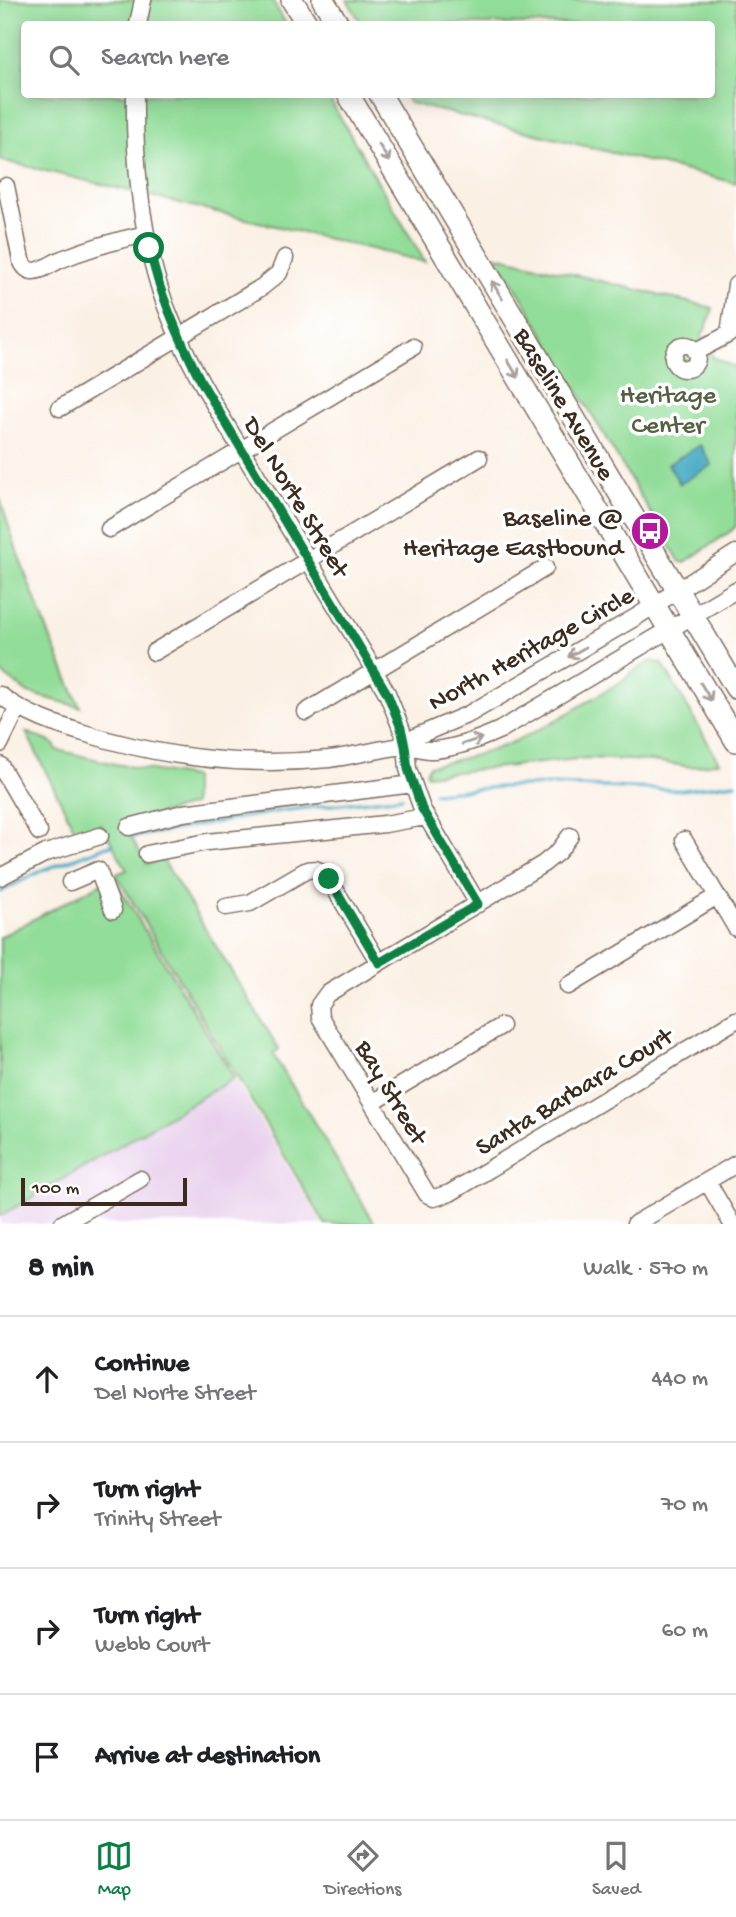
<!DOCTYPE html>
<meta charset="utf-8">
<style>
body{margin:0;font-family:"Gochi Hand",sans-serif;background:#f6f6f6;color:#202124}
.scale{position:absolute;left:21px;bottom:18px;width:166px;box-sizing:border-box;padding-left:7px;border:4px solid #3b2a1e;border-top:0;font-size:19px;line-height:24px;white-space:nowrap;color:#3b2a1e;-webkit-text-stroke:5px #fff;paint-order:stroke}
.stop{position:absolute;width:21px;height:21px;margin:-16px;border:5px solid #0b8043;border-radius:50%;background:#fff}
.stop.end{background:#0b8043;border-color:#fff;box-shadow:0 2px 7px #0008}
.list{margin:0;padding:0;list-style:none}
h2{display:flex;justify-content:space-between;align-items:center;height:91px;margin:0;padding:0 28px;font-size:30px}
h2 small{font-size:23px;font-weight:400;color:#757577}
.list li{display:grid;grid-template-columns:46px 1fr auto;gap:21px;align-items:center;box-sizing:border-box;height:126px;padding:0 28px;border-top:2px solid #e0e0e0}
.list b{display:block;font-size:26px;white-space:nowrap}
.list p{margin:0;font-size:23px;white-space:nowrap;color:#757577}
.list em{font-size:23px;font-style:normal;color:#757577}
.icon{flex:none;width:38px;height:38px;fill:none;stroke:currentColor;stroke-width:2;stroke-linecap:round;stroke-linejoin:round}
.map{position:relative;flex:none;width:736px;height:1224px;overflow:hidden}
.search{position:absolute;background:#fff;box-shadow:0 4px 18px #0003;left:21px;right:21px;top:21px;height:77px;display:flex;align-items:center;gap:18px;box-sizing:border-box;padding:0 24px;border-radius:7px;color:#757577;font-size:26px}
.sheet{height:595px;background:#fff}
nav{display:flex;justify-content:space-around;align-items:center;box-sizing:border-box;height:98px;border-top:2px solid #e0e0e0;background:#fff;font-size:19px;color:#757577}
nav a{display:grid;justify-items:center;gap:4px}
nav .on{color:#0b8043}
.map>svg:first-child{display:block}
</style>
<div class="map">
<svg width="736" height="1224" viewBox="0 0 736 1224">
<rect width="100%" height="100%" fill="#fff"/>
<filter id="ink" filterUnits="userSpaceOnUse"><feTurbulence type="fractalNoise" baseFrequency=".0143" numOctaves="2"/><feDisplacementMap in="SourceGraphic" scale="14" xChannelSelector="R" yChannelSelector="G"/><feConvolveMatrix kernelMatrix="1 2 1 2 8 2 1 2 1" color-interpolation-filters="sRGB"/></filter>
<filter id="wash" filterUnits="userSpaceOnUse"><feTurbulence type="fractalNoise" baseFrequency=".00686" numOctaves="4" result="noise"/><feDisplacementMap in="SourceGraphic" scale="28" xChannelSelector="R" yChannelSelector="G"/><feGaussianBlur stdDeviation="1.57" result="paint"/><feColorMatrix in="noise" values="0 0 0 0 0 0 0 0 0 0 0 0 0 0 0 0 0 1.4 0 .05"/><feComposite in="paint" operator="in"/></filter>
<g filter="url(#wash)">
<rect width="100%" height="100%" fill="#fbf0e4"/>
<!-- built -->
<path fill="#e9d1ed" d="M234 1078 322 1224H0V1216Z"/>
<!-- green -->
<path fill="#92dd99" stroke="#66845c" stroke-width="2" d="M0 0H272L286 24H24V94L327 95 425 262 0 160Z
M347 0 736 1V183L410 103 404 95 712 94V24H362Z
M497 256 713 308 706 328 701 336 713 357 736 368V526L731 531 685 562H680Z
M0 498C21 570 50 638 80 707L28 693 0 672Z
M651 661 662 663 719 762 692 767 651 761 587 758 427 775 426 772 429 766C461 759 494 752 524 737 558 721 591 699 624 680L631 673Z
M26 732 53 743 57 750 115 764 193 777V805L123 824 147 864 163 860 279 1049 273 1054 375 1224H325L116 874 127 870 101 824 78 836Z
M113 877 234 1078 0 1216V937Z"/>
<!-- water -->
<path fill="#45aac5" stroke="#406a72" stroke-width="2" d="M700 445 712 465 680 484 668 464Z"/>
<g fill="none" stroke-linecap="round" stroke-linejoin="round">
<!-- stream -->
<path stroke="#45aac5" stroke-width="3.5" d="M434 793 499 787 551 785 682 790 735 783
M133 837 280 811 402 797
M0 892 41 871 113 844"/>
</g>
</g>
<g filter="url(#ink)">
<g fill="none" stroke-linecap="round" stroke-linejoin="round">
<!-- minor casing -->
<g stroke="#7e6f63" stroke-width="19">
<path id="minor" d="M138 24 143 0
M135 94C134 166 141 237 165 304 186 361 219 413 250 464 296 540 343 616 387 693L401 728 406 746 408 769 422 809 478 904
M6 186 21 260C23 265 26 270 32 271 41 272 54 262 62 259 89 248 118 240 146 234
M729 334 736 285
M673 357a12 12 0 1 1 24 0a12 12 0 1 1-24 0Z
M695 352 729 334
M60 408 262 287 279 273 285 258
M109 529 413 347
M154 652 479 458
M0 695C26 715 56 725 87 734 165 758 247 767 329 759 354 756 378 749 403 746 413 745 423 751 434 750 457 748 480 739 500 730L736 590
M306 712 545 568
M0 744 18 707
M406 746 417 736 469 714 636 617 736 553
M0 765 39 832
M129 827 183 813 413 784
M570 836 558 852 543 864 327 994 319 1005 320 1017 427 1194 434 1198 450 1193 736 1020
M684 840 736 928
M147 854 207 842 385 824 425 817
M0 877 46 853 100 836
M70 882 98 870 113 910
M226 907 250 903 305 871C316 867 321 870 329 879L379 963
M568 986 717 896
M372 1103 501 1026
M707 1181 732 1224
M62 1224 140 1179
M635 1224 736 1164"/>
</g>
<!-- major casing -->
<g stroke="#7e6f63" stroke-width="24">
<path id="major" d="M292 0 307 24
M323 0 338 24
M348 94 736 741
M380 94 736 688"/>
</g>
<!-- minor -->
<use href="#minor" stroke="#fff" stroke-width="16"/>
<!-- major -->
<use href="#major" stroke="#fff" stroke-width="21"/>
</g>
<!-- one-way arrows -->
<defs><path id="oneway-shaft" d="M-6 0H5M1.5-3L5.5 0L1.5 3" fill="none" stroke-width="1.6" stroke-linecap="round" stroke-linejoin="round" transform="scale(1.75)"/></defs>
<g stroke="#a79f9a">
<use href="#oneway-shaft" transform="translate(384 153) rotate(59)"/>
<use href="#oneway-shaft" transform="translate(497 290) rotate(-121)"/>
<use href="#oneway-shaft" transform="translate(513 369) rotate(59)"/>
<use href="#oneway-shaft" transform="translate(577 652) rotate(150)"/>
<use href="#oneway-shaft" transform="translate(706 692) rotate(59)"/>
<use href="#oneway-shaft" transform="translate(472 741) rotate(-18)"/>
</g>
</g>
<g fill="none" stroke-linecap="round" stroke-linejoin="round" filter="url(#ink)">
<!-- route -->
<path stroke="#0b8043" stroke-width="9" d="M149 248C160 296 179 339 202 383L387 693 401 728 405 746 408 769 422 809 478 904 379 963 329 879"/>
</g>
<!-- icons -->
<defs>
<g id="bus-disc" transform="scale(2.0125)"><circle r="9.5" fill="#b5179e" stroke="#fff"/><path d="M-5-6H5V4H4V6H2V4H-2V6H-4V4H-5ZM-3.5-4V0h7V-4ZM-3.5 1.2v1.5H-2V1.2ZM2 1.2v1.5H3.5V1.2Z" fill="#fff"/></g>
</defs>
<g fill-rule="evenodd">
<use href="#bus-disc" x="650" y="531"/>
</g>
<g text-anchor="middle" stroke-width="7" stroke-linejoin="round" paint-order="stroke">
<!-- park labels -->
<g font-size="26" fill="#556043" stroke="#fff">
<text x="668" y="402">Heritage<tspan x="668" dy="30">Center</tspan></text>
</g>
<!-- street labels -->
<g font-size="26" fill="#3b2a1e" stroke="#fff">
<text transform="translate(566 403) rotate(59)" y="9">Baseline Avenue</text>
<text transform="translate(298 496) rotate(59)" y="9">Del Norte Street</text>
<text transform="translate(530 647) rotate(-29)" y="9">North Heritage Circle</text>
<text transform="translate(573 1090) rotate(-31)" y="9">Santa Barbara Court</text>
<text transform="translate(393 1091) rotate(59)" y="9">Bay Street</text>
</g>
<!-- poi labels -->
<g font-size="26" fill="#3b2a1e" stroke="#fff" text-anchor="end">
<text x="623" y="525">Baseline @<tspan x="623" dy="30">Heritage Eastbound</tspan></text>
</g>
</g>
</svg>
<div class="scale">100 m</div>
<div class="stop" style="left:149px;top:248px"></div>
<div class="stop end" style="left:329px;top:879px"></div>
<div class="search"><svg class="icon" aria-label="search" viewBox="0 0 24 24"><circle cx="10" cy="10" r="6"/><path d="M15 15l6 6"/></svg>Search here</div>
</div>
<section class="sheet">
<h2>8 min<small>Walk · 570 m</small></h2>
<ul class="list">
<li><svg class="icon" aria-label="ahead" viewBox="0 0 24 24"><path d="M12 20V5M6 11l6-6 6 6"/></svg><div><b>Continue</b><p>Del Norte Street</p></div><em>440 m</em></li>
<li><svg class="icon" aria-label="right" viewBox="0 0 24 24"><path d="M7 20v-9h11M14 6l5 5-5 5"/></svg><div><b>Turn right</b><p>Trinity Street</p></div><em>70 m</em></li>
<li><svg class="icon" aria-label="right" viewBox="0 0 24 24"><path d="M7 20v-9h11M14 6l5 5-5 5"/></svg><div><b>Turn right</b><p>Webb Court</p></div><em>60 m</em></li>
<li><svg class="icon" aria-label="arrive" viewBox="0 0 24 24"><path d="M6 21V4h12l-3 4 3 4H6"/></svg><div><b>Arrive at destination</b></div></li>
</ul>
</section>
<nav>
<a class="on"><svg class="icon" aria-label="map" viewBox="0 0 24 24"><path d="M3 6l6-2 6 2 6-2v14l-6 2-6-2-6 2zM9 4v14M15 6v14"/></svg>Map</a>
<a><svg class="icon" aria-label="directions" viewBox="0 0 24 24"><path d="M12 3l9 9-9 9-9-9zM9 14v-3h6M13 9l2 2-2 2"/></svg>Directions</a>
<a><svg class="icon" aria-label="saved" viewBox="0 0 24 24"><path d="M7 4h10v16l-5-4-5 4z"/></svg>Saved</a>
</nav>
